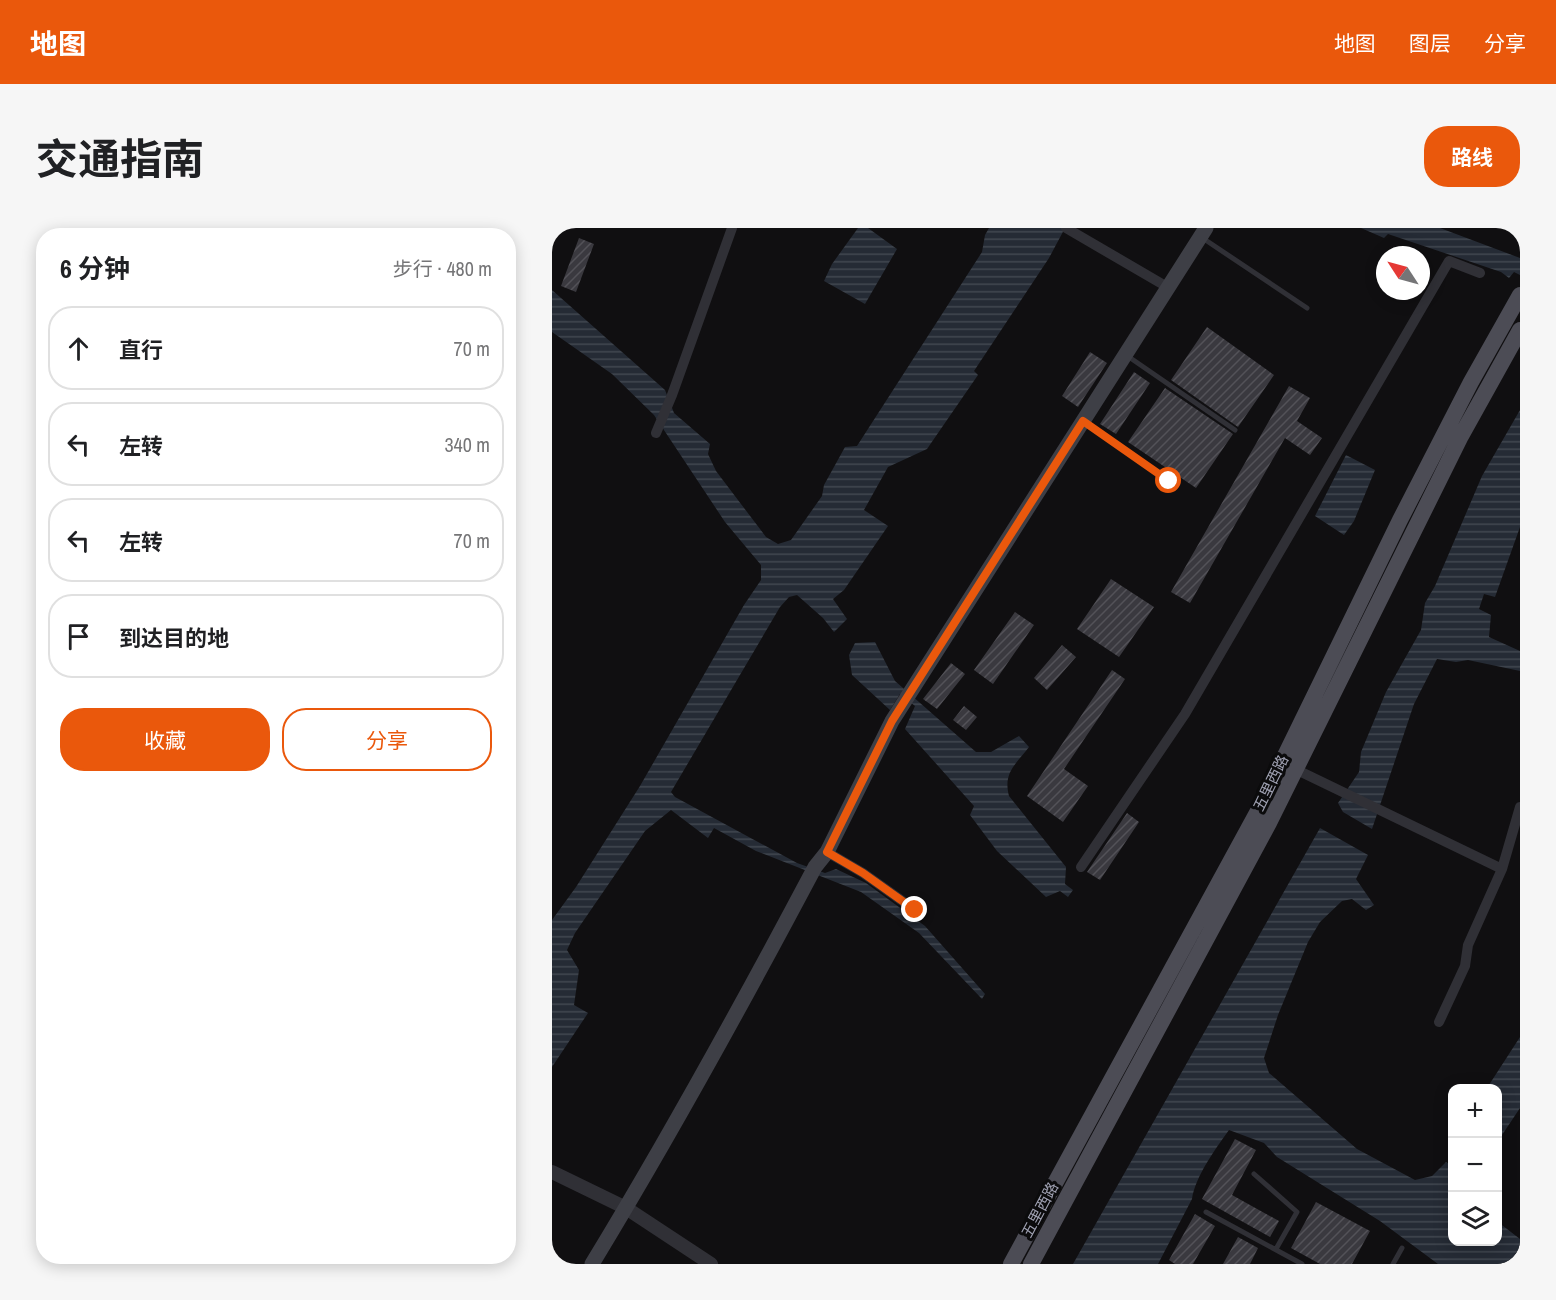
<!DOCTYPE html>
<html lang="zh">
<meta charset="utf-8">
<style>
body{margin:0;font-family:"Archivo Narrow","Noto Sans SC",sans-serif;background:#f6f6f6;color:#202124}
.controls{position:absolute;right:18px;bottom:18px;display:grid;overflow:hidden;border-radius:12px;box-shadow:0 3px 15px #0003}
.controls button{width:54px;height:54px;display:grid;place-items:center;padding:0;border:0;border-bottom:2px solid #e0e0e0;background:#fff;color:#202124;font:30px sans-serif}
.compass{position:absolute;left:824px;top:18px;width:54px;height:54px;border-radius:50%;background:#fff;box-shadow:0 3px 15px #0003;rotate:306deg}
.stop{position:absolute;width:18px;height:18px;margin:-14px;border:4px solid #ea580c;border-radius:50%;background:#fff}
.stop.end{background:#ea580c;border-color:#fff;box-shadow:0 2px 6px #0008}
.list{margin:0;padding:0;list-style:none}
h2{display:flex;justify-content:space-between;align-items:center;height:78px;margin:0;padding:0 24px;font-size:26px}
h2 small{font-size:20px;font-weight:400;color:#757577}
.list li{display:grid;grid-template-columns:39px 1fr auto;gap:18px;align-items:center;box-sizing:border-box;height:84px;margin:0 12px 12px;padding:0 12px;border:2px solid #e0e0e0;border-radius:24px}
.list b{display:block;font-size:22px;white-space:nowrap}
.list em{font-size:20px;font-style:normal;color:#757577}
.actions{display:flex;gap:12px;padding:18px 24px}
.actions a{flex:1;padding:14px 0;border:2px solid #ea580c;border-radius:24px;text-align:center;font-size:21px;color:#ea580c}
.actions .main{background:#ea580c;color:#fff}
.icon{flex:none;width:33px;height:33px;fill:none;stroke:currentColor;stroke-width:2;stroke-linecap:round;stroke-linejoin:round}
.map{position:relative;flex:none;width:968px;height:1036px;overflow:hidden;border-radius:24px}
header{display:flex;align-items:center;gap:36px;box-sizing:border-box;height:84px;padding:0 30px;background:#ea580c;color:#fff}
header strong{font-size:28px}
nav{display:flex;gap:33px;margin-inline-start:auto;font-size:21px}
.intro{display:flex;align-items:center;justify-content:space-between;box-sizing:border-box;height:144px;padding:0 36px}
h1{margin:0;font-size:42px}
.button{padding:15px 27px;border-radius:24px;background:#ea580c;color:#fff;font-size:21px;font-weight:700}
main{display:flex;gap:36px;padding:0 36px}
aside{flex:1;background:#fff;border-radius:24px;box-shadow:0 3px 15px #0003}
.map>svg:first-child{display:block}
</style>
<header>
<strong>地图</strong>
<nav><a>地图</a><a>图层</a><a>分享</a></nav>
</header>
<div class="intro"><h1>交通指南</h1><a class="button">路线</a></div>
<main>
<aside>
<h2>6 分钟<small>步行 · 480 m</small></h2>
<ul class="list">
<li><svg class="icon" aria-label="ahead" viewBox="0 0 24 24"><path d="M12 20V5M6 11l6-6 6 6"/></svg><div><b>直行</b></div><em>70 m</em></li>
<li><svg class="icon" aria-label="left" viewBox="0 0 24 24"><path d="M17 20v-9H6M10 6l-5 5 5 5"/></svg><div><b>左转</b></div><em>340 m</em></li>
<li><svg class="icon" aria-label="left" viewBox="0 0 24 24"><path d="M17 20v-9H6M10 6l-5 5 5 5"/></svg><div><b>左转</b></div><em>70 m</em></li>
<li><svg class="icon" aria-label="arrive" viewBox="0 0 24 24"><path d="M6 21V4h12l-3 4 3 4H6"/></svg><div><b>到达目的地</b></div></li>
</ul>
<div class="actions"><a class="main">收藏</a><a>分享</a></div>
</aside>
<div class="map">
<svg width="968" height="1036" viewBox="0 0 968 1036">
<defs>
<pattern id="water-rules" width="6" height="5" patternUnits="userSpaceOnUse" patternTransform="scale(1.5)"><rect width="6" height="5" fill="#252b35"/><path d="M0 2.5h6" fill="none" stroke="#414750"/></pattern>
<pattern id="building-hatch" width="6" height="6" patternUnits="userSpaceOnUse" patternTransform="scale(1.5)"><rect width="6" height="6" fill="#3a393f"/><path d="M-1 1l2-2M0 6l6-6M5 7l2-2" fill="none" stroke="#535258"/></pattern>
</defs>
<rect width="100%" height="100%" fill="#100f11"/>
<!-- water -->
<path fill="url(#water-rules)" d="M306 0H316L345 21 313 76 272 53 280 36Z
M437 0H513L497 30 422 143 426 147 375 221 336 239 312 282 336 298 292 362 281 371 295 391 282 404 271 390 245 367 237 369 228 379 119 564 123 569 245 635 273 645 284 641 314 655 373 698 433 766 430 771 367 705 309 664 204 623 162 600 156 610 119 582 93 603 23 705 15 722 27 742 22 777 36 785 0 839V692L24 659 88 558 192 377 209 352V337L173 294 102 187 60 146 0 104V62L113 162 122 185 158 216 156 226 164 243 214 309 226 316 239 312 270 268 272 257 293 219 305 218 430 24 433 7Z
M809 0H888L968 30V47L962 44 957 50 949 44 836 6 832 10Z
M968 182V299L943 369 932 366 927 381 939 387 937 409 968 423V443L916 432 904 434 885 431 862 476 820 601 791 584 786 575 807 544 809 524 834 464 869 402 873 375 883 358 930 248Z
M794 227 823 242 802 293 792 307 763 288Z
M323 414 343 453 424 524H439L467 508 477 519C463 537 451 545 457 568L514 639 513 656 521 662 516 669 508 663 494 669 445 623 418 587 422 578 353 501 363 478 348 466 338 482 300 447 297 427 303 415Z
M768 600 816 627 804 651 822 677 814 682 800 671 790 673 768 694 756 714 726 787 712 830 717 845 805 921 863 952 880 948 894 934 900 938V1014H945L946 994 968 1011V1036H886L828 993 725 929 712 915 677 902C664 920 643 949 640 971L606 1036H521Z
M968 809V880L946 913 945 860H935Z"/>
<!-- building -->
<path fill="url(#building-hatch)" d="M27 10 42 16 24 64 9 58Z
M655 99 722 147 686 199 619 152Z
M538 124 555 135 526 179 510 168Z
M582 144 598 155 564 206 548 196Z
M737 158 758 170 745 193 770 210 758 227 733 210 638 375 619 364Z
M613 160 681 206 644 260 576 214Z
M559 351 602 379 567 429 525 401Z
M463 384 482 397 441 456 422 442Z
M510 417 524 429 495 462 482 450Z
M399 435 413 446 385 481 371 471Z
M560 442 573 451 512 541 536 558 511 594 475 568Z
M412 478 425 489 414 502 401 492Z
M575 585 587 594 548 652 535 644Z
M683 911 704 922 680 967 727 993 718 1009 650 971Z
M764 974 818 1003 800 1036H768L739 1020Z
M643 986 663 998 641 1036H623L617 1032Z
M686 1009 706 1020 698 1036H671Z"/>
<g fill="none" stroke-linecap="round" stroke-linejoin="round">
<!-- service -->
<path stroke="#303036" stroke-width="5" d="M649 9 755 80
M574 127 683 202
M532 194 617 253
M702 946 745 984 724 1021
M654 984 750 1036
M841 1036 850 1020"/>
<!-- minor -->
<path stroke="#303036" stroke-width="10" d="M514 0 617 60
M104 205 120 167 180 0
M743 541 950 641
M275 624 311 645 363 682
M529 639 633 486 897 33 928 45
M887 794 913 738 916 717 950 641 968 579"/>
<!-- tertiary -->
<path stroke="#303036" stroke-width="14" d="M0 944 74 980 159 1036"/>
<!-- secondary -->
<path stroke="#3e3f46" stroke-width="15" d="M40 1036C119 906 192 773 263 639L275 624 340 493 654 0"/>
<!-- primary -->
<path stroke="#4c4c55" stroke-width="16" d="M459 1036 707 581 848 292 919 154 968 67
M479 1036 717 595 909 208 968 102"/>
</g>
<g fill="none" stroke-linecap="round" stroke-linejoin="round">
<!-- route -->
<path stroke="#ea580c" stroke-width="8" d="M363 682 311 645 275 624 340 493 531 193 617 253"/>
</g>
<g text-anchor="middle" stroke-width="6" stroke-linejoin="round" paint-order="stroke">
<!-- street labels -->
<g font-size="15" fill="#a0a2b3" stroke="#0b0b0c">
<text transform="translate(719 555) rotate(-64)" y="5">五里西路</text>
<text transform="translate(488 982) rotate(-62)" y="5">五里西路</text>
</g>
</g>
</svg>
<div class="controls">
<button>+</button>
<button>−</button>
<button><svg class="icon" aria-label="layers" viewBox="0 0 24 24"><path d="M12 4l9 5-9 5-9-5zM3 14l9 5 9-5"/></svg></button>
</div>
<svg class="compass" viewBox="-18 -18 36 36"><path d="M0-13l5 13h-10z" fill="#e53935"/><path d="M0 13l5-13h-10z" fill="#757577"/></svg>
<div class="stop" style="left:617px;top:253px"></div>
<div class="stop end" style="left:363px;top:682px"></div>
</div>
</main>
